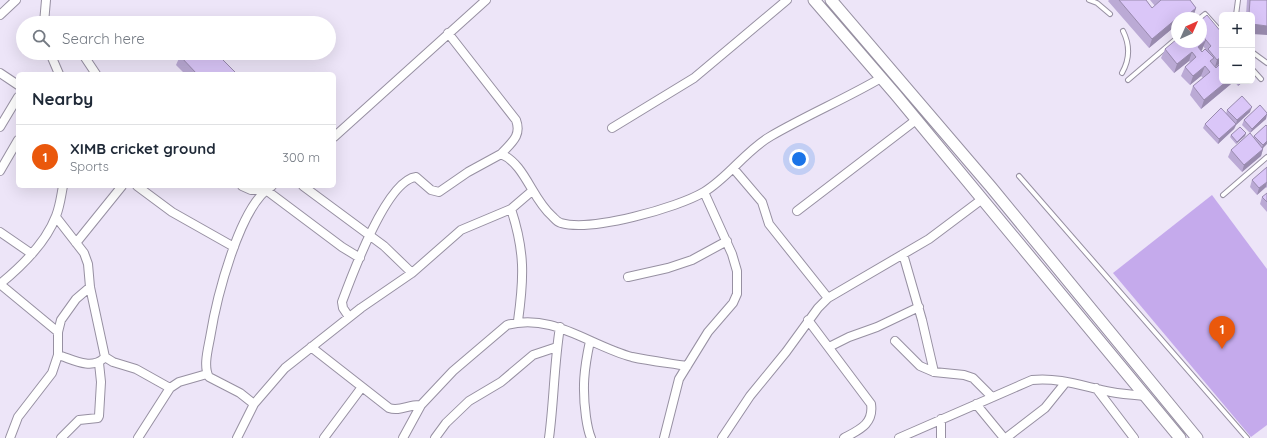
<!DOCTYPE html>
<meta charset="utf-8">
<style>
body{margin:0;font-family:Quicksand,sans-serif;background:#f2f2f3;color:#1f2937}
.controls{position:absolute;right:12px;top:12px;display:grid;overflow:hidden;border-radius:6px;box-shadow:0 4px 16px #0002}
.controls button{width:36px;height:36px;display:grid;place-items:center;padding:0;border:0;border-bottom:1px solid #e0e1e3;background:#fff;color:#1f2937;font:20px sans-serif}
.compass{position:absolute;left:1171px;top:12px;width:36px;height:36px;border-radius:50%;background:#fff;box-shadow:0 4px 16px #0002;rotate:45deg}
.you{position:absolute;left:799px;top:159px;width:14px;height:14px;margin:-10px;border:3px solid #fff;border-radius:50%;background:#1a73e8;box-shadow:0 0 0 6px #1a73e833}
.badge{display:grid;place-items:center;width:26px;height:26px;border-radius:50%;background:#ea580c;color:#fff;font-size:13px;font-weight:700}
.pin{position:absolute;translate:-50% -33px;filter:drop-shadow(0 1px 2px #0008)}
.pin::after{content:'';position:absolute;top:21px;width:14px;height:12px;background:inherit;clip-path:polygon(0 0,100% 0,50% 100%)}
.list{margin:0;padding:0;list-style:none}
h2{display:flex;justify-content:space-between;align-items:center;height:52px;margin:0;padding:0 16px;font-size:17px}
h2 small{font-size:13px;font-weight:400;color:#747a83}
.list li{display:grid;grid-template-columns:26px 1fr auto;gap:12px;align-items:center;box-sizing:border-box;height:64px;padding:0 16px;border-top:1px solid #e0e1e3}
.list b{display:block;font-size:15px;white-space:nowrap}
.list p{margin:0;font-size:13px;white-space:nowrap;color:#747a83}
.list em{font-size:13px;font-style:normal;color:#747a83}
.icon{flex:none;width:22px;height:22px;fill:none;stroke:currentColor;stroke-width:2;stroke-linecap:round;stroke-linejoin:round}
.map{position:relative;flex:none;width:1267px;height:438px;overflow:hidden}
.search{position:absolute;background:#fff;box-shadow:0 4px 16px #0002;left:16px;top:16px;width:320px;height:44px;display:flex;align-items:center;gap:10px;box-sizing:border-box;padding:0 14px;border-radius:22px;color:#747a83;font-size:15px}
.panel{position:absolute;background:#fff;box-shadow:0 4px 16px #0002;left:16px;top:72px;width:320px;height:116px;border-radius:6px}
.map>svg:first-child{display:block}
</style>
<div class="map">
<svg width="1267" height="438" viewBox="0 0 1267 438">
<rect width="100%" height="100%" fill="#ede5f8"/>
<!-- green -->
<path fill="#c5aaec" d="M1212 195 1267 269V425L1251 437 1113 273Z"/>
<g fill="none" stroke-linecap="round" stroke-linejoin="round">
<!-- lane casing -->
<g stroke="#9790a2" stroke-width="6">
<path id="lane" d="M1089 0 1097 3 1110 14
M1236 15 1238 0
M1200 18 1205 14 1222 33
M1252 52 1267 63
M1252 69 1261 79
M1122 73C1130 59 1130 45 1123 31
M1128 80 1177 38
M1019 176 1247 438
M1223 195 1267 157"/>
</g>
<!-- street casing -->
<g stroke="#9790a2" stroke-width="10">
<path id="street" d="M0 15 16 0
M44 23 46 0
M448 33 516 120C522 136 511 143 501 154
M50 53 59 74
M82 53 96 74
M0 73 18 85
M0 127 18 97
M612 128 694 78 787 0
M334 137 486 0
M733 168 762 202 769 224 828 298
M0 171 18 140
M137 186 172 212 234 247
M242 186 251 190H266L342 247 360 258
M303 186 384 246 412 273
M511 209C525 251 524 278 518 321
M797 211 916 120
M56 217 84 253 88 264 90 287 105 357 113 362 136 369 170 388
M0 232 32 254
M76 243 122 186
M903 254 922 320 934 372
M628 277 668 268 692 260 727 241
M0 284C22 266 46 243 56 216 60 206 61 196 63 186
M0 284 58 332
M349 317 343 308 342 302C352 275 387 180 416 177L431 190 439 192 468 172 501 154C525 164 532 199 552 216 555 219 557 222 561 223 591 232 677 208 704 192 729 177 746 150 771 136 807 115 845 99 881 78
M808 320 871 404C874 424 859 430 844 438
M590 341C584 369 582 388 586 417 587 424 588 431 591 438
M895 341 920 366 934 372 964 375 973 378 992 397
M311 347 389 408C400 412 409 404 421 405
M829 347 849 337 877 327 919 307
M58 355C72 359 90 370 103 359
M1096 388 1134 438
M254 404 240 393 209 377C203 367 208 349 210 338 216 301 239 205 272 186
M976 404 1004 438
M941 419V438
M10 438 18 417 52 373 58 355V332L61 320 76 299 90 287
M61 438 79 420 98 418 99 416 101 382 99 363
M138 438 170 388 179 382 207 374
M237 438 254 404 285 368 361 308 412 273 461 230 511 209 532 191
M324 438 362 387
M403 438 421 405 453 371 507 325C552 312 590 346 632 357 650 361 669 363 687 366
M435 438 446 423 469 401 501 382 533 355 557 347
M549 438C554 401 554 364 560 327
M664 438 679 379 708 332 733 303 737 294V271L732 254 704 192
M722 438 750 396 786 352 818 308 828 298 929 239 981 200
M899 438 1032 380C1060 377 1085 387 1111 392 1122 394 1134 395 1145 396
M1006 438 1045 408 1066 382"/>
</g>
<!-- secondary casing -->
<g stroke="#9790a2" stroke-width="13">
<path id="secondary" d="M814 0 896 95 1180 438
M831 0 991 187 1197 438"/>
</g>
<!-- lane -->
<use href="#lane" stroke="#fff" stroke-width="4"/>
<!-- street -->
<use href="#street" stroke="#fff" stroke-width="8"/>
<!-- secondary -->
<use href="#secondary" stroke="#fff" stroke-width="11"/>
</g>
<!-- wall -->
<path fill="#bbaad5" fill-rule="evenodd" d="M1109 0H1146L1152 8 1155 6 1150 0H1190L1196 8 1193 17 1177 18V30L1176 31 1173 28 1149 48 1108 1Z
M1247 0H1267L1252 15H1246Z
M1201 20 1222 33V81H1232L1231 84 1201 109 1190 95 1193 86 1203 78 1201 76 1190 85 1181 76 1185 67 1190 62 1189 61 1174 73 1161 58 1165 49 1201 42ZM1203 46 1207 51 1202 52 1201 51 1202 50Z
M180 56 237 74H185L176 65Z
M1234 81H1244L1238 86Z
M1227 110 1250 112 1236 125 1234 129 1218 144 1203 128 1205 124 1226 114Z
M1267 113 1266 119 1250 133 1242 125 1244 120Z
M1266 125 1263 149 1261 156 1242 172 1228 157 1231 150 1253 137 1254 136Z
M1246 133 1245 136 1236 144 1230 137 1231 135Z
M1267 167V188L1266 187 1257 195 1250 187 1252 180Z
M1267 193V212L1260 204 1262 197Z"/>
<!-- shaded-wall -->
<path fill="#998bae" d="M1196 8 1193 17 1192 18H1184Z
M1176 19 1173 28 1149 48 1152 39Z
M1252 24 1267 26V35L1252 34Z
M1206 40 1202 50 1194 56 1198 47Z
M1192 52 1189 61 1174 73 1177 64Z
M1221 57 1219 64 1215 67 1217 60Z
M1205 66 1201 76 1190 85 1193 76Z
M1227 81H1232L1231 84 1201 109 1204 100Z
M1240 81H1244L1238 86Z
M1252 107 1250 112 1236 125 1234 129 1218 144 1219 139 1236 124 1237 120Z
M1267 114 1266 119 1250 133 1252 129Z
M1246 133 1245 136 1236 144 1237 142Z
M1267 141V144L1261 150 1263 145Z
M1263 149 1261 156 1242 172 1244 165Z
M1267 182 1266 187 1257 195 1259 188Z"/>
<!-- building -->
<path fill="#dac6f8" stroke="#998bae" d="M1119 0H1146L1152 8 1161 0H1190L1196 8 1184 18H1177V20L1176 19 1152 39Z
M1250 0H1267V26L1252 24V15H1249Z
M1207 15 1222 33V58L1221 57 1217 60 1208 49 1211 46 1201 34V20Z
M1201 35 1206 40 1198 47 1202 52 1205 49 1214 58 1210 61 1216 68 1222 62V81H1227L1204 100 1193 86 1210 72 1205 66 1193 76 1185 67 1196 57 1192 52 1177 64 1165 49 1177 39V42H1201Z
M183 53H216L237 74H197L180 56Z
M1242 96 1252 107 1237 120 1227 110Z
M1260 105 1267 113V114L1252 129 1244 120Z
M1221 108 1236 124 1219 139 1205 124Z
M1266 125 1267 126V141L1263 145 1254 136Z
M1240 127 1246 133 1237 142 1231 135Z
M1250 133 1263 149 1244 165 1231 150Z
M1267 167V182L1259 188 1252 180Z
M1267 193V202L1262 197Z"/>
</svg>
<div class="controls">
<button>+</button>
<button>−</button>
</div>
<svg class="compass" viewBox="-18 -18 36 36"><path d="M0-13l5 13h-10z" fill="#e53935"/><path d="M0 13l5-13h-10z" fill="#747a83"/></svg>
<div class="you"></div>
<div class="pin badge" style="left:1222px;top:349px">1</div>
<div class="search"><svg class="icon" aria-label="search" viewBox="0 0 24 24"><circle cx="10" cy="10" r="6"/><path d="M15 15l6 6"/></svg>Search here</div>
<section class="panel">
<h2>Nearby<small></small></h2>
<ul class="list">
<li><span class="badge">1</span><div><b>XIMB cricket ground</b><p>Sports</p></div><em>300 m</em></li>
</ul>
</section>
</div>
